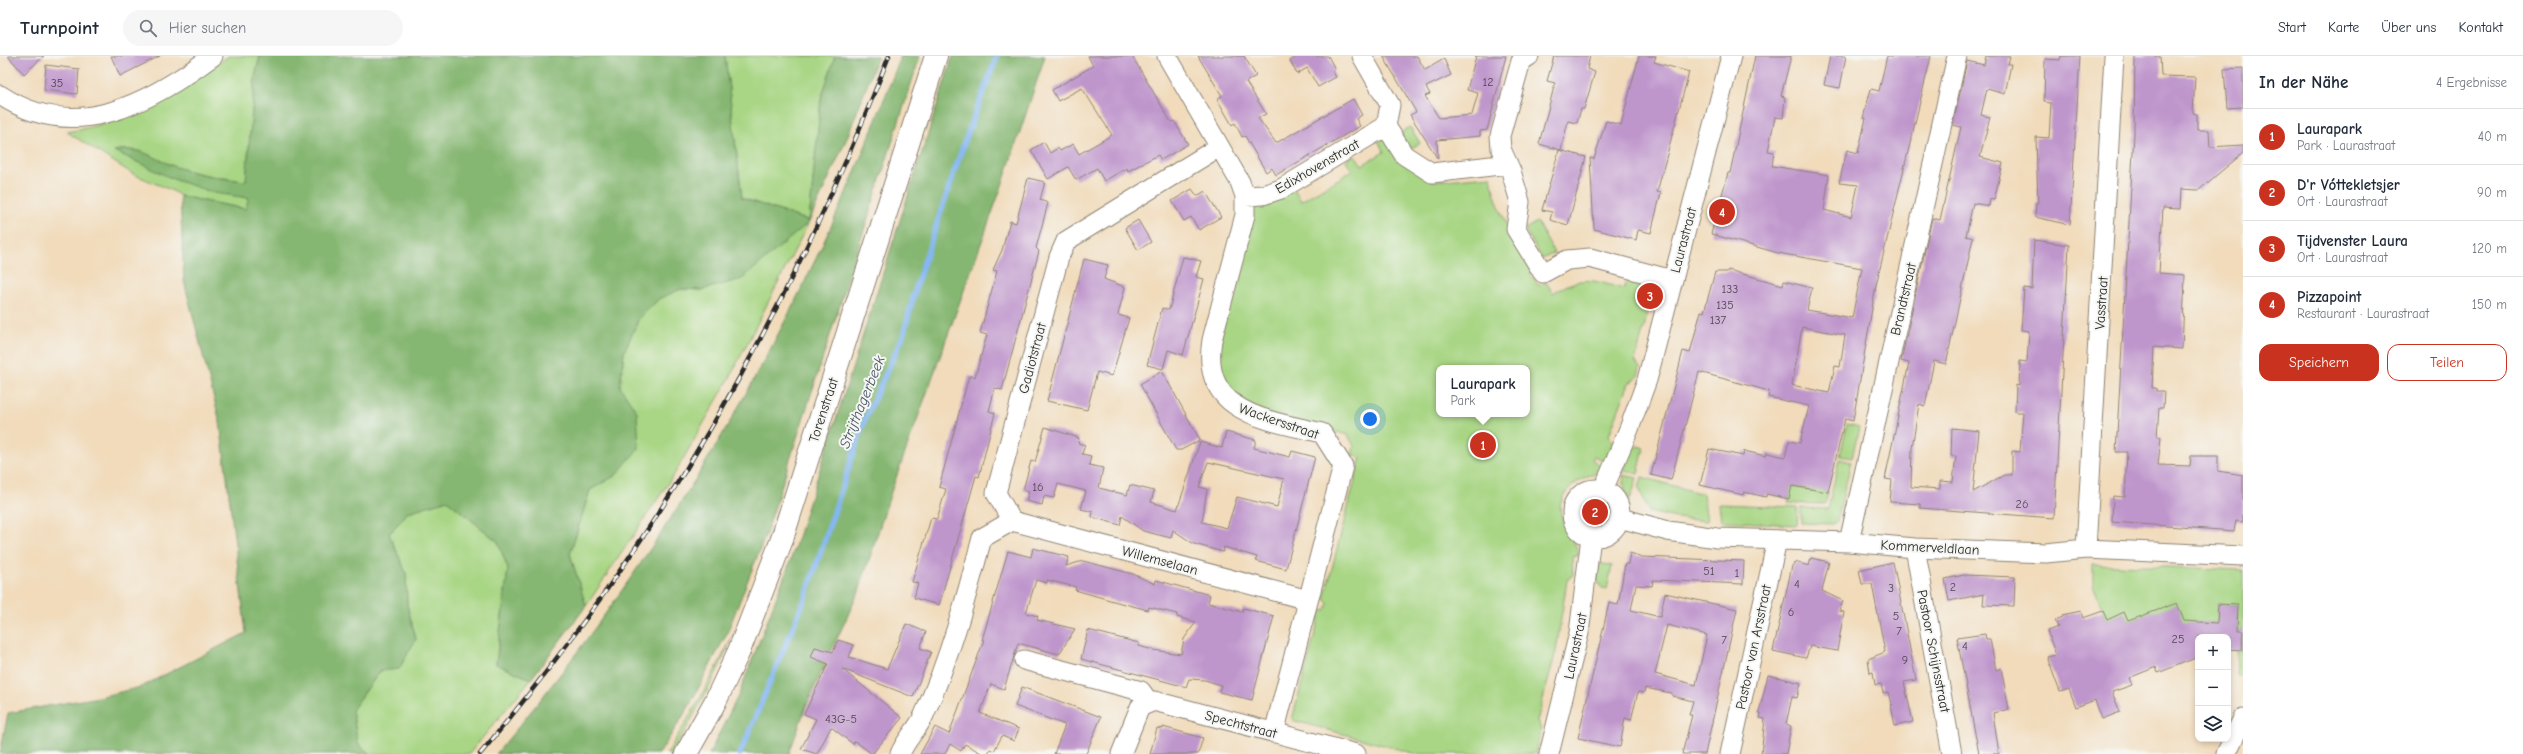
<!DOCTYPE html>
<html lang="de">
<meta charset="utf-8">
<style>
body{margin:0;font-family:"Comic Neue",sans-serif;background:#f6f6f7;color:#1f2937}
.controls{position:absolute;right:12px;bottom:12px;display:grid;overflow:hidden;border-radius:8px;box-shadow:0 2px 6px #0003}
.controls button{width:36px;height:36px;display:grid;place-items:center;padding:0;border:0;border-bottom:1px solid #e0e1e3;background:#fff;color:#1f2937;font:20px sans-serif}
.you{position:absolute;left:1370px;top:363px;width:14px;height:14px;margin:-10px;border:3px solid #fff;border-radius:50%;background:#1a73e8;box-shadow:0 0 0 6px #1a73e833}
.badge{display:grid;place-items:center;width:26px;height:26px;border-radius:50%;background:#c8321e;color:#fff;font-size:13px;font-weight:700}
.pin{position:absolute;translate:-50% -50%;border:2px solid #fff;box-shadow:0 1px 4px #0006}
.popup{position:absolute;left:1436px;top:309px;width:94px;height:52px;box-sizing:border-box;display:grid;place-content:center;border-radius:8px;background:#fff;filter:drop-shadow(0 1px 3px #0005);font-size:13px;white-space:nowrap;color:#747a83}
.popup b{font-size:15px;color:#1f2937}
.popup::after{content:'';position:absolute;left:50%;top:100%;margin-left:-8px;border:8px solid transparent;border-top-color:#fff}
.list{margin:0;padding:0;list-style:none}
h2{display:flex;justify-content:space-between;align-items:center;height:52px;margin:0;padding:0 16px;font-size:17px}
h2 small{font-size:13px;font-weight:400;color:#747a83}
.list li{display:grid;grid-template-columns:26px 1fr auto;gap:12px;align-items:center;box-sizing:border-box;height:56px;padding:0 16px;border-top:1px solid #e0e1e3}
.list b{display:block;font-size:15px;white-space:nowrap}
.list p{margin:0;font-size:13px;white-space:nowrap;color:#747a83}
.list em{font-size:13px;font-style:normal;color:#747a83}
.actions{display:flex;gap:8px;padding:12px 16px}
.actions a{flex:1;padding:9px 0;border:1px solid #c8321e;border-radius:12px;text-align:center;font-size:14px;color:#c8321e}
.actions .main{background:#c8321e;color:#fff}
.icon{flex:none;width:22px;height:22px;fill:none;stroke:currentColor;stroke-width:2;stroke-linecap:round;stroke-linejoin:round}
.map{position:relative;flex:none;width:2243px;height:698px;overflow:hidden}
header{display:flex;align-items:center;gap:24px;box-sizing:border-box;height:56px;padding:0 20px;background:#fff;border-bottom:1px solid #e0e1e3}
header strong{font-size:19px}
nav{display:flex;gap:22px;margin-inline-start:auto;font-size:14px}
.search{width:280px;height:36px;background:#f6f6f7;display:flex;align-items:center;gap:10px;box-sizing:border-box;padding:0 14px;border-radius:22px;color:#747a83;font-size:15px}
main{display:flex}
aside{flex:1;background:#fff}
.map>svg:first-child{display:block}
</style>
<header>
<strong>Turnpoint</strong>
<div class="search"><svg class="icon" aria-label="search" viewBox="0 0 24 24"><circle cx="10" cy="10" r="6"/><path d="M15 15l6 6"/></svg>Hier suchen</div>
<nav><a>Start</a><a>Karte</a><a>Über uns</a><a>Kontakt</a></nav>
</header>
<main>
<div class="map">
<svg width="2243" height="698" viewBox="0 0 2243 698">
<rect width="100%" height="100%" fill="#f6f6f2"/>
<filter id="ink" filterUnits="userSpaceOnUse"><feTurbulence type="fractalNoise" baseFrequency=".025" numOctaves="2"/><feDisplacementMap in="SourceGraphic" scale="8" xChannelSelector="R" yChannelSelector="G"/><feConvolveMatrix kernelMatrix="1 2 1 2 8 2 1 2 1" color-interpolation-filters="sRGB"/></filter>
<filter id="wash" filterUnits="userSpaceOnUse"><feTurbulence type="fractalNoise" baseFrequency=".012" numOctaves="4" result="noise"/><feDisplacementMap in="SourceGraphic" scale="16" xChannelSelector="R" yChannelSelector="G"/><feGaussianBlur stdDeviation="0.9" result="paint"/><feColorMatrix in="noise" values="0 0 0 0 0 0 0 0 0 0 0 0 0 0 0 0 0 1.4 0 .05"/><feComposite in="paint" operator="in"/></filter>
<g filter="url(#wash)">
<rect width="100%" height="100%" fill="#f1dbbb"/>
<!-- green -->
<path fill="#a8d684" stroke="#6a8058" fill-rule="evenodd" d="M228 0H260L255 21 246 125C223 122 201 119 179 112 156 105 140 89 115 95 160 118 199 134 249 142L246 153 180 140 173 135 133 118 67 76C123 67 184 36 228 0Z
M725 0H835L821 43 809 166 729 323 675 417 586 550 570 498 590 434 616 419 637 356 620 331 624 296 639 262 660 242 681 233 702 234 809 165 742 142Z
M1410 71 1420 87 1410 93 1400 77Z
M1385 82 1433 125 1491 120C1496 156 1516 185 1533 216L1530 218 1539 230 1546 226 1553 237C1584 218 1591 224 1624 233L1627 225 1656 233 1658 242 1657 248 1649 252 1635 305 1640 312 1637 322 1629 327 1609 379 1613 388 1605 405 1594 400 1592 403 1601 411C1594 419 1584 421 1576 427 1543 452 1571 473 1579 499L1572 501 1573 519 1567 524 1556 595 1537 665 1541 673 1535 698H1416L1292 664 1321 555 1326 554 1328 547 1324 543 1361 401 1352 399 1354 390 1348 379 1267 358 1234 343 1215 303 1252 147 1295 134 1301 145 1352 115 1346 104 1355 99 1362 109 1384 96 1378 85ZM1439 312H1527V358H1439Z
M1537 166 1554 197 1542 203 1525 173Z
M1847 368 1859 371 1852 402 1840 400Z
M1638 390 1644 392 1638 418 1624 414 1630 395Z
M1839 403 1851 406 1837 465 1832 468 1801 467V452L1828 453Z
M1623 419 1637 422 1630 444 1625 433Z
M1642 421 1703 438 1707 465 1676 462 1649 456 1639 432Z
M1792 430 1812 435 1813 432 1828 436 1825 448 1788 447Z
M447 444 499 486 508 513 496 608 531 623 469 698H370L358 688 352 654 380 615 416 583 407 549 406 517 389 478 408 456Z
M1584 457a12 12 0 1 1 24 0a12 12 0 1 1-24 0Z
M1719 448 1798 451 1797 469 1721 465Z
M1599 507 1612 510 1607 533 1602 532 1597 526Z
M2093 508 2243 514V620H2236L2237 594H2242L2243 575H2237L2238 549 2218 548 2217 567 2150 565 2147 558 2128 565 2124 557 2107 564 2093 529Z
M734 578 712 626 672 698H667L702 639Z"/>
<!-- forest -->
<path fill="#86b772" stroke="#58714e" d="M260 0H725L742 142 809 165 821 43 835 0H878L847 82 809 166 742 223 702 234 681 233 660 242 639 262 624 296 620 331 637 356 639 392 616 419 590 434 570 498 586 550 531 623 496 608 508 513 498 486 447 444 408 456 389 478 406 517 407 549 416 583 399 613 380 615 352 654 358 688 370 698H0L8 657 99 641 141 631 246 577 220 366 184 225 180 140 245 153 249 142 214 137 173 123 114 95C144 90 153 103 179 112 201 119 223 123 246 125L255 21Z
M901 0H920L766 478 727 577 688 652 659 698H496C625 545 736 373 821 192 851 129 876 64 901 0Z
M953 0H1045L1004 124 892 433 859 535 806 650 789 698H709L739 638 790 506Z"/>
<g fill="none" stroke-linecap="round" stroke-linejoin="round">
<!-- stream -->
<path stroke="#85b7f2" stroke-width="5.5" d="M740 698 806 540 865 363 903 280 917 227 964 87 997 0"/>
</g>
<g id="blocks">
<!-- building -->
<path fill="#bf96cc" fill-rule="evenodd" d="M8 0H44L24 18Z
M111 0H160L120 20Z
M1088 0H1132L1171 66 1174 65 1188 88 1161 104 1158 99 1128 115 1127 112 1104 125 1097 112 1076 124 1068 111 1048 123 1031 94 1044 86 1050 97 1058 92 1060 95 1073 88 1079 98 1112 79 1082 32 1058 45 1052 34 1093 10Z
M1198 0H1244L1256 20 1246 26 1266 58 1258 62 1276 87 1353 43 1362 59 1356 63 1360 70 1276 119 1272 112 1266 116 1245 80 1242 81 1235 67 1232 69 1217 43 1222 40Z
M1298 0H1328L1335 13 1332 15 1336 21 1318 31 1307 12 1297 18 1290 5Z
M1383 0H1417L1425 14 1444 3 1451 19 1426 31 1430 38 1425 40 1439 62 1472 59 1478 37 1467 34 1476 0H1506L1487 74 1480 75V80L1437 84 1438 103 1410 59 1416 56Z
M1554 0H1590L1587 13 1595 16 1584 53H1581L1577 67 1568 65 1561 94 1539 88 1555 27 1547 25Z
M1639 0H1656L1654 6 1689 16 1657 136 1661 137 1651 177 1638 174 1636 184 1594 173 1590 102 1594 103 1606 65 1621 69Z
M1755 0H1791L1781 40 1785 41 1783 62 1775 61 1768 95 1774 96 1772 110 1829 119 1824 154 1851 161 1858 129 1839 127 1847 94 1858 97 1866 62H1863L1871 33 1879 35 1887 0H1931L1876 229 1853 365 1845 363 1828 436 1792 430 1789 443 1766 438V441L1744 436 1743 439 1700 429 1709 393 1743 400 1744 395 1766 400 1767 397 1785 401 1789 385 1800 387 1809 350 1768 341 1769 335 1699 316 1671 424 1651 419 1683 295 1690 297 1701 255 1704 256 1715 216H1727L1728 214 1783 229 1784 225 1812 232 1807 254 1852 262 1862 212 1778 197 1711 178 1728 117H1730ZM1802 271 1845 279 1840 311 1835 310 1829 337 1792 329Z
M1830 0H1846L1840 32 1824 29Z
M1986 0H2010L2008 8H2011L2005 38 1987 33 1981 59 1990 61 1980 101 2003 107 1994 144 1990 143 1989 150 1973 147 1966 180 1973 182 1946 308 1934 305 1925 350 1919 348 1912 392 1911 431 1940 433V425L1953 426 1956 400H1951L1952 372 1979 375 1973 436 2004 419H2012V395L2020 396 2023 356H2015L2016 329 2019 330 2020 305 2027 306 2029 275 2021 274 2024 232 2032 233 2034 184 2069 189 2054 462 1920 452V448L1890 446 1892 424 1885 423 1909 307 1901 305 1932 162 1940 164 1961 71 1953 69 1967 5 1984 9Z
M2061 0H2080L2070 169 2035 161 2036 147 2038 148 2036 81 2049 82 2051 47 2044 46 2045 3 2060 4Z
M2135 0H2160L2161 20 2195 21 2193 57 2197 58V74H2209L2210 91 2243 89V97L2199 134 2181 133 2180 153 2163 152 2159 217 2185 219 2182 293 2154 291 2152 332H2156V335H2164L2163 352H2159L2157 381H2161L2158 409 2190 410 2191 400H2218V415L2243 419V466L2236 465 2234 475 2112 466 2113 440 2125 441 2127 396H2116L2134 78Z
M46 9 79 13 77 38 44 34Z
M2243 12V51L2227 52 2224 13Z
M1559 94 1586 101 1568 169 1550 164 1552 156 1542 154Z
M1028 122 1045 126 1040 144 1048 147 1036 192 1039 195 1002 334 995 332 989 355 995 357 979 421 976 420 939 549 914 542 918 527 912 526 931 462 937 463 946 433 939 431 969 320 975 321 987 279 980 277 997 215 993 214 1002 194 1010 165 1016 167Z
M1192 133 1197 140 1205 135 1221 161 1199 174 1191 161 1184 165 1172 145Z
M1138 164 1151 186 1138 194 1125 172Z
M1183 201 1201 205 1196 221 1204 223 1183 299 1168 294 1163 313 1147 309 1162 252 1169 254Z
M1084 203 1108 209 1104 223 1125 231 1118 259 1129 262 1112 320 1097 316 1087 354 1047 345Z
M1162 315 1200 384 1181 394H1176L1140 328Z
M1045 371 1079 382 1078 387 1085 389 1082 398 1091 400 1089 409 1103 412 1099 432 1127 439 1130 429 1154 435 1151 446 1177 454 1200 386 1222 392 1226 376 1256 384 1254 392 1290 401 1292 395 1315 401 1286 513 1256 505 1257 501 1224 491 1223 496 1194 488 1173 474 1171 482 1143 475 1122 460 1120 469 1092 461 1093 456 1081 453 1086 435 1058 428 1054 442 1044 440 1042 449 1026 445 1029 436 1023 434 1031 405 1035 406ZM1208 406 1284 423 1277 451 1237 441 1227 472 1202 466 1207 433 1199 431Z
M1033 492 1069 501 1066 510 1083 505 1133 518 1155 528 1156 524 1210 539 1208 547 1242 556 1243 552 1274 560 1252 644 1219 636 1221 629 1205 624 1189 623 1186 631 1081 603 1088 574 1139 587V590L1153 594 1181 598 1184 583 1196 566 1177 561V558L1149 551 1148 554 1117 546 1075 534 1076 531 1047 524V527L1036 524 1026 557 1038 560 1037 564 1075 573 1059 598 1018 587 1004 633 991 628 980 657 1019 673 1014 685 1002 680 994 695 990 693 988 698H983L965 688 961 695 950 688 945 698H920L935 671 949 678 984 584H982L1008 495 1031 501Z
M1630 497 1642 501 1744 505 1743 528 1653 524 1652 530 1636 529 1631 554 1660 561 1665 537 1737 553 1705 698H1682L1692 659H1689L1693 645 1672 640V637L1645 632 1644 637 1638 636 1631 664 1625 662 1620 691 1578 682 1609 547 1618 549 1625 508H1628ZM1667 569 1707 579 1696 629 1655 618Z
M1811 502 1829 506 1822 535 1843 545 1839 555 1844 556 1837 595 1810 590 1806 602 1773 595 1792 510 1795 506 1809 510Z
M1893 506 1916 624 1904 626 1913 666 1895 670 1891 649H1893L1891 648 1888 636 1883 637 1881 628 1875 629 1873 616 1870 617 1868 603 1885 596 1872 528H1862L1859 514Z
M1964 519 2015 521 2014 550 1983 549 1984 538 1949 545 1945 523Z
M2177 547 2184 565 2217 567 2218 548 2238 549 2237 575H2243L2242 594 2228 593V581H2198V601L2158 617 2156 611 2129 622 2132 629 2112 636 2120 656 2102 663 2095 644 2076 651 2069 633 2060 636 2047 601 2056 599 2047 575 2058 571 2055 564 2063 561 2062 559 2081 555 2083 562 2103 555 2107 564 2124 556 2128 565Z
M906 568 926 576 920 592 931 596 913 641 842 613 902 662 872 698 855 685 853 688 831 671 817 698 801 693 816 663 804 658 828 608 811 601 815 591 833 596 838 584 854 589 849 601 887 613Z
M1985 578 1986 583H1990L1996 614 2001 612 2009 653 1993 657 1999 698H1979L1957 582Z
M1768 619 1801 627 1797 642 1792 641 1786 668 1791 670 1786 698H1761L1765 663 1760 662 1761 658 1759 657Z
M1022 631 1101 661 1086 698H1054L1065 669 1015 650Z
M1163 671 1203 682 1198 698H1150L1157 672 1163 673Z"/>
</g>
</g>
<g filter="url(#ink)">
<use href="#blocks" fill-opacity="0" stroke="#8e8373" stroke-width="1"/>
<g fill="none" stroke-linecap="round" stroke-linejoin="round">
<!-- street casing -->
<g stroke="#8e8373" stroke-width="21">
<path id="street" d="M1167 0 1240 126 1245 140V159L1212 284C1200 358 1268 364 1322 377L1343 410 1274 677
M1362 0 1390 49 1386 70 1404 99 1432 117 1508 108
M1529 0 1521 5 1500 80 1501 93 1511 115 1520 146 1516 173 1543 217 1567 204 1590 202 1672 224
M0 39C75 89 149 47 213 0
M1245 140 1263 139 1281 133 1386 70
M1572 457a24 24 0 1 1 48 0a24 24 0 1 1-48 0Z
M1603 434 1629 373 1647 324 1731 0
M1620 462 1668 475 1717 482 1849 486 1915 492 2046 497 2086 493 2243 500
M1012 465 996 437 1059 201 1066 185 1219 91
M1012 465 1308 544
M1849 486 1957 0
M1915 492 1952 698
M2086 493 2114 0
M1024 604 1141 635 1149 646
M900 698C906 683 918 673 924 659 950 602 966 542 982 482L1012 465
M1121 698 1140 651 1154 645 1356 698
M1549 698 1579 577 1591 481
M1730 698 1777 484
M2226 698 2243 662"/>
</g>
<!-- secondary casing -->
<g stroke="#8e8373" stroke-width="24">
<path id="secondary" d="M686 698 715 646 739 595 781 486 936 0"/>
</g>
<!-- street -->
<use href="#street" stroke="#fff" stroke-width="19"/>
<!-- secondary -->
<use href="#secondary" stroke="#fff" stroke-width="22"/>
<!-- rail casing -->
<g stroke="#2b2b2b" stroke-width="4.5">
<path id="rail" d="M480 698C660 484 788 260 889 0"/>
</g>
<!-- rail -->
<use href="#rail" stroke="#f6f6f2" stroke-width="3" stroke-dasharray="9" stroke-linecap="butt"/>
</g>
</g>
<g text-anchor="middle" stroke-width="4" stroke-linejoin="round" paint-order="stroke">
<!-- number labels -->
<g font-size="12" fill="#504653">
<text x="1488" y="30">12</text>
<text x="57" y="31">35</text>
<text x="1730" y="237">133</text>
<text x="1725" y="253">135</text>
<text x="1718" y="268">137</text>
<text x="1038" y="435">16</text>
<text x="2022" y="452">26</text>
<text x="1709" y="519">51</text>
<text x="1737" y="521">1</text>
<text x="1797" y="532">4</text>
<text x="1953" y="535">2</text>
<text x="1891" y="536">3</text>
<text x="1791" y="560">6</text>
<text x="1896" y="564">5</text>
<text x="1899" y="579">7</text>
<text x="2178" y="587">25</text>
<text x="1724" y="588">7</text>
<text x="1965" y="594">4</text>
<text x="1905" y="608">9</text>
<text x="841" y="667">43G-5</text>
</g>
<!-- street labels -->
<g font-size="14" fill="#2b2b2b" stroke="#f6f6f2">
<text transform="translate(1317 110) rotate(-30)" y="5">Edixhovenstraat</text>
<text transform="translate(1683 184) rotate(-75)" y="5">Laurastraat</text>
<text transform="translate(1903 243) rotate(-77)" y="5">Brandtstraat</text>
<text transform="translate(2101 247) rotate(-86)" y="5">Vasstraat</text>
<text transform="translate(1032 302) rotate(-75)" y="5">Gadiotstraat</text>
<text transform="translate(823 354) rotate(-72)" y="5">Torenstraat</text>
<text transform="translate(1279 365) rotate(19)" y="5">Wackersstraat</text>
<text transform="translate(1930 491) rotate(3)" y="5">Kommerveldlaan</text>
<text transform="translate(1160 504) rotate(15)" y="5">Willemselaan</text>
<text transform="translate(1575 590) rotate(-78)" y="5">Laurastraat</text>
<text transform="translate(1753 591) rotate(-78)" y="5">Pastoor van Arsstraat</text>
<text transform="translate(1934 595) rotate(79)" y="5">Pastoor Schijnsstraat</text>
<text transform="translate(1241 668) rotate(15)" y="5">Spechtstraat</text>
</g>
<!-- water labels -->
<g font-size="15" font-style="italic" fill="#465567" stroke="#f6f6f2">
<text transform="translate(862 346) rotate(-68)" y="5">Strijthagerbeek</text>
</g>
</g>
</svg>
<div class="controls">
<button>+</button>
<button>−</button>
<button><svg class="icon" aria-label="layers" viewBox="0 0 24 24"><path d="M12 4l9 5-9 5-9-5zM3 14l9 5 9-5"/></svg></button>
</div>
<div class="you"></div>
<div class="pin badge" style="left:1483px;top:389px">1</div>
<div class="popup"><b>Laurapark</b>Park</div>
<div class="pin badge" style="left:1595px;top:456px">2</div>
<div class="pin badge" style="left:1650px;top:240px">3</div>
<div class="pin badge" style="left:1722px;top:156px">4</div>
</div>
<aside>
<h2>In der Nähe<small>4 Ergebnisse</small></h2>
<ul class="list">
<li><span class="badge">1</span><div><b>Laurapark</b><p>Park · Laurastraat</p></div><em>40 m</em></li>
<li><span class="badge">2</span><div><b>D'r Vóttekletsjer</b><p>Ort · Laurastraat</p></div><em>90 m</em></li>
<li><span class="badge">3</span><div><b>Tijdvenster Laura</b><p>Ort · Laurastraat</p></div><em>120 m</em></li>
<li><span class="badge">4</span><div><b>Pizzapoint</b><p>Restaurant · Laurastraat</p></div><em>150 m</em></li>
</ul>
<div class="actions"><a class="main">Speichern</a><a>Teilen</a></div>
</aside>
</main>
